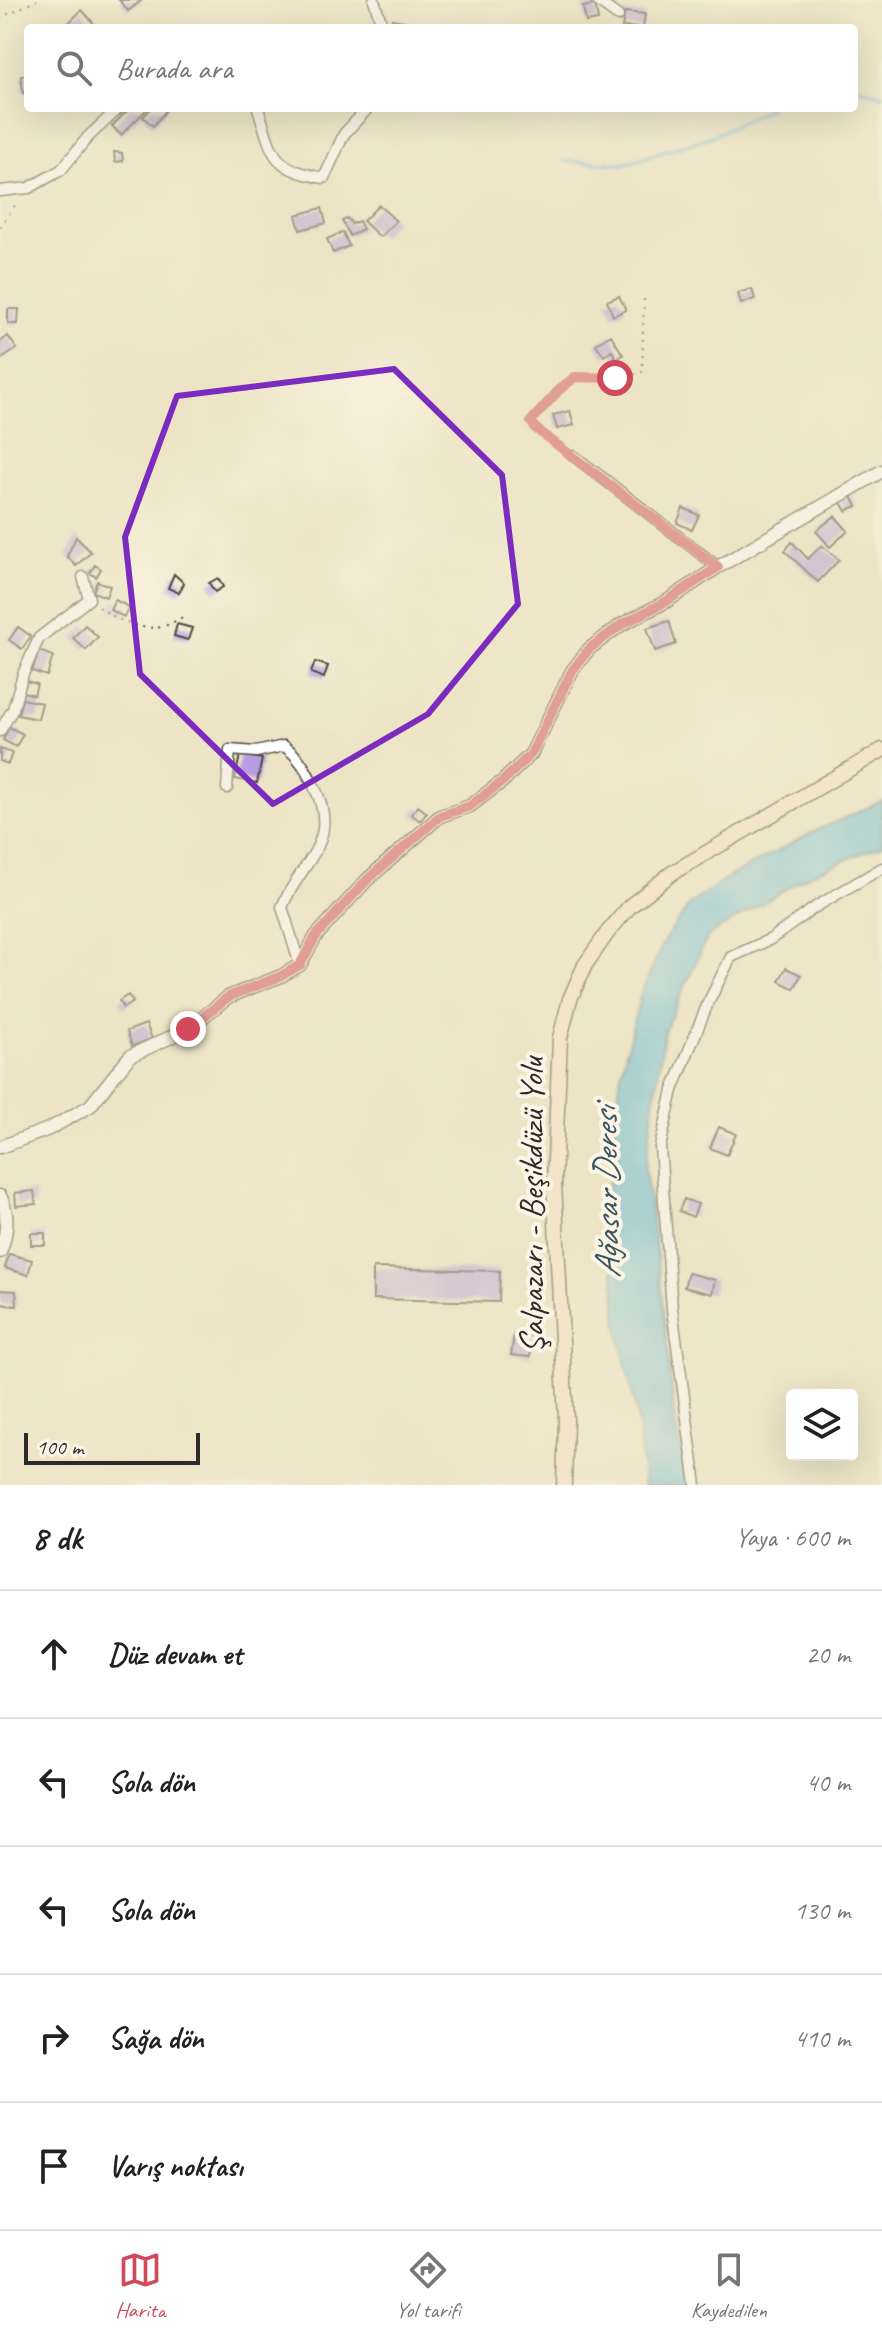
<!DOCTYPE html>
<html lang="tr">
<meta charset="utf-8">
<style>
body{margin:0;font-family:Caveat,sans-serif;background:#f2f2f2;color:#222}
.controls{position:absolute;right:24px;bottom:24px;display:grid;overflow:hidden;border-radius:8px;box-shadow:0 8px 32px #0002}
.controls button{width:72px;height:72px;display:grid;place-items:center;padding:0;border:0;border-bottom:2px solid #e0e0e0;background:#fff;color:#222;font:40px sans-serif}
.scale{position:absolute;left:24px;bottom:20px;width:176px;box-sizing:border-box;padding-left:8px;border:4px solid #2b2b2b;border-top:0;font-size:22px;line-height:28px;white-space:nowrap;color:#2b2b2b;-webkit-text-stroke:6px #fcf5e5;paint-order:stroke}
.stop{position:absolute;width:24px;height:24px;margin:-18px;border:6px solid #d1495b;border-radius:50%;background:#fff}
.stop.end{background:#d1495b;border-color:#fff;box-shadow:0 2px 8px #0008}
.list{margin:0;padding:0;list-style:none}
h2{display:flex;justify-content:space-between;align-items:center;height:104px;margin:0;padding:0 32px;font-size:34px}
h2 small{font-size:26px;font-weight:400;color:#767676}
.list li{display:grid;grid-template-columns:52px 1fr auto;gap:24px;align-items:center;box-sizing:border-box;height:128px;padding:0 32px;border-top:2px solid #e0e0e0}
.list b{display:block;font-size:30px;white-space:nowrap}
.list em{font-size:26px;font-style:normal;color:#767676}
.icon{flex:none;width:44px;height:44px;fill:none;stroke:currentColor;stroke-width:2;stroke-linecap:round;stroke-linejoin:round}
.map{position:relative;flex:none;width:882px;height:1485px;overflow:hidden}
.search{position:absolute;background:#fff;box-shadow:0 8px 32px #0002;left:24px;right:24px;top:24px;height:88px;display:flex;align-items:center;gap:20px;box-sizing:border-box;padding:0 28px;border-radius:8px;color:#767676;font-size:30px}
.sheet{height:744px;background:#fff}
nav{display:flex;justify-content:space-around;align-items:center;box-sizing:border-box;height:112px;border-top:2px solid #e0e0e0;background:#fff;font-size:22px;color:#767676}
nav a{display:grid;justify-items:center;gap:4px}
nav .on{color:#d1495b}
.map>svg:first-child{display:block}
</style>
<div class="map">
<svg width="882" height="1485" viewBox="0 0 882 1485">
<rect width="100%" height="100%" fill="#fcf5e5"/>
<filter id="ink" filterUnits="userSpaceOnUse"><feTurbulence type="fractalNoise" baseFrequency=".0125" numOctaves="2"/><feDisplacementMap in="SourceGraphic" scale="16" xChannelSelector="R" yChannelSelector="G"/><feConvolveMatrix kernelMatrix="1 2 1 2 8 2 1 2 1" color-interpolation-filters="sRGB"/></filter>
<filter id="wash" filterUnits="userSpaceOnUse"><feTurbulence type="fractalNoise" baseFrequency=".006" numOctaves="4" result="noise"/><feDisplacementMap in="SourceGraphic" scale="32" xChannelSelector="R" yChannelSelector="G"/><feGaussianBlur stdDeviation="1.8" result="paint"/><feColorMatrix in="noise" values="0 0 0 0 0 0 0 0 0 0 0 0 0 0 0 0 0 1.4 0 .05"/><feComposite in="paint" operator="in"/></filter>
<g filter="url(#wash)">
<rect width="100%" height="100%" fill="#ece4c4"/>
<!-- water -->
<path fill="#61bbde" stroke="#467384" stroke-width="2" d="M882 801V845L811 874 708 936 664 1032 645 1169 660 1279 676 1429 691 1485H644L637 1418 618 1327 607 1197 621 1072 640 996 663 942 691 903 732 875 819 829Z"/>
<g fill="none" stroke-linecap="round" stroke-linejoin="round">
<!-- stream -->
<path stroke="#61bbde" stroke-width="4" d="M854 87 882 95
M564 161 624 164 713 136 770 108"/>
</g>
<g id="blocks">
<!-- building -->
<path fill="#b89be1" d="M119 0H142L128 11Z
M595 5 598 20 586 22 583 7Z
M82 10 96 26 94 28H63Z
M625 12 645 14 643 28 622 27Z
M392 19 413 23 412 28H391Z
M28 75V93H23L21 76Z
M130 108H148L121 135 112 126Z
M151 108H168L153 126 143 117Z
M114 152 122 153 123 161 115 162Z
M379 205 396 221 380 237 363 221Z
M322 208 326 223 300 230 296 215Z
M347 218 352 224 359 221 363 229 350 236 342 221Z
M343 232 349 246 333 253 327 239Z
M752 289 755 299 741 304 738 293Z
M619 296 626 310 613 316 607 301Z
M8 309H19L18 324H8Z
M611 335 623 355 617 359 612 351 604 356 596 344Z
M8 336 17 349 0 360V342Z
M570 411 574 425 557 429 553 415Z
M851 495 857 506 846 511 840 501Z
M683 508 699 515 692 530 677 523Z
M835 516 848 531 830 547 816 531Z
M76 537 91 552 76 566 67 556Z
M792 542 808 559 822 545 839 560 818 582 785 551Z
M95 565 101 569 96 577 90 573Z
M174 574 184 583 179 593 168 588Z
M218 578 223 587 215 592 209 583Z
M97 581 110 586 106 597 93 592Z
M115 600 129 607 124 617 110 610Z
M669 621 676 644 655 651 647 628Z
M177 624 192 628 188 640 174 636Z
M85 625 98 637 86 650 73 638Z
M18 627 31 636 22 649 9 640Z
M39 651 53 656 47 676 32 671Z
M315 662 328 666 324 678 311 673Z
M26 681 37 684 34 695 23 692Z
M22 699 42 703 38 719 18 715Z
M9 727 23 734 16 747 3 740Z
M0 749 12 753 8 764 0 761Z
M240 755 262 759 257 783 235 779Z
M418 806 427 813 420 821 411 814Z
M786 968 801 975 794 989 779 981Z
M128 995 133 1002 123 1008 119 1001Z
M146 1024 152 1039 132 1046 127 1031Z
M719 1127 736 1134 727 1155 710 1148Z
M34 1191 36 1204 16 1206 15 1193Z
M684 1199 698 1204 693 1217 679 1211Z
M31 1233H45V1245H31Z
M9 1254 32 1260 28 1275 5 1268Z
M373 1268 500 1271 499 1302 373 1299Z
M688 1273 715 1280 712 1294 684 1287Z
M0 1290 16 1291 17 1306 0 1304Z
M514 1334 533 1336 530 1357 511 1355Z"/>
</g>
</g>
<g filter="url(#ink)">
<use href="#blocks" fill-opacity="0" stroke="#484742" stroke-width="2"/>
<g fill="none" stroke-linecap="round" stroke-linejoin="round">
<!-- minor casing -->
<g stroke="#484742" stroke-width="13">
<path id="minor" d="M374 0 383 28
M596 0 618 16
M258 108C273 155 271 169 324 178L344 134 368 108
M0 191 29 188 61 170 88 137 119 108
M574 456 718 567
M0 731 13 709 23 674 39 638 89 599 83 577
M227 788 230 750 256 752 284 746C300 757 306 770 314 786 342 843 301 860 282 907L300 965
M696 1485 672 1309 660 1147 673 1090 708 1003 731 957 771 939 817 906 882 868"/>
</g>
<!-- tertiary casing -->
<g stroke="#484742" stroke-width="15">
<path id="tertiary" d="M0 1147 49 1129 90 1106 130 1056 188 1029 228 997 281 976 300 965 316 936 367 880 440 816 470 806 503 781 531 754 572 671 589 649 621 625 667 601 718 567 882 471
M0 1196C10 1214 7 1234 0 1252"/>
</g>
<!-- secondary casing -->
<g stroke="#484742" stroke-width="17">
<path id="secondary" d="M564 1485 566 1420 554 1183 560 1038 570 999 585 965 608 932 630 906 672 873 882 750"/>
</g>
<!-- path -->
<path stroke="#484742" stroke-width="2" stroke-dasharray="2 6" stroke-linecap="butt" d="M0 18 37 0
M0 227 18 201
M566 450 535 428 531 421 560 389 575 377 615 378 642 373 644 299
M99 607C115 619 140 631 161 627 169 625 177 620 185 616"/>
<!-- minor -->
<use href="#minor" stroke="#fff" stroke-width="10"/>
<!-- tertiary -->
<use href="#tertiary" stroke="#fff" stroke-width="12"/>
<!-- secondary -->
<use href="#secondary" stroke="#fde4d1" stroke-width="14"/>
</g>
</g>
<g fill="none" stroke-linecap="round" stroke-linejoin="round" filter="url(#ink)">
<!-- route -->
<path stroke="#d1495b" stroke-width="10" d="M188 1029 228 997 281 976 300 965 316 936 367 880 440 816 470 806 503 781 531 754 572 671 589 649 621 625 667 601 718 567 535 428 531 421 560 389 575 377 615 378"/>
</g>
<!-- marked area -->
<path d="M0 0H882V1485H0ZM394 369 502 475 518 604 428 714 273 804 140 674 125 537 177 396Z" fill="#ece4c4" fill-opacity=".55" fill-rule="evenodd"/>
<path fill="none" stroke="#7b2cbf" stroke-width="6" stroke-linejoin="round" d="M394 369 502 475 518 604 428 714 273 804 140 674 125 537 177 396Z"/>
<g text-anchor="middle" stroke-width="8" stroke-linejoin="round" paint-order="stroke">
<!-- street labels -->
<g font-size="34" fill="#2b2b2b" stroke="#fcf5e5">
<text transform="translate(531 1205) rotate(-90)" y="12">Şalpazarı - Beşikdüzü Yolu</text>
</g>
<!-- water labels -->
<g font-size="36" font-style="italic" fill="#3b5661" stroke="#fcf5e5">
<text transform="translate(605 1193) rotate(-91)" y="13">Ağasar Deresi</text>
</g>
</g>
</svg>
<div class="controls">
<button><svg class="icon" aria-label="layers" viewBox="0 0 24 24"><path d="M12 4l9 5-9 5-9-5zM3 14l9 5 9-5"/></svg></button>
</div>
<div class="scale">100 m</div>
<div class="stop" style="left:615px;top:378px"></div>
<div class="stop end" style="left:188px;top:1029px"></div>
<div class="search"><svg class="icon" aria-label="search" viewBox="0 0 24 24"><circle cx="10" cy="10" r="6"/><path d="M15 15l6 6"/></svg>Burada ara</div>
</div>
<section class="sheet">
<h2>8 dk<small>Yaya · 600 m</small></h2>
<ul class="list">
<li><svg class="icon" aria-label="ahead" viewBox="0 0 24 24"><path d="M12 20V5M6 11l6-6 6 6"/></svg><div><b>Düz devam et</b></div><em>20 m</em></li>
<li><svg class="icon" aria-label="left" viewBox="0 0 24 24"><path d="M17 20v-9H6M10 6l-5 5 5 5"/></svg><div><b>Sola dön</b></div><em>40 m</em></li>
<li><svg class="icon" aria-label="left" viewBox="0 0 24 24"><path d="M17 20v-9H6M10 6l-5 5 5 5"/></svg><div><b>Sola dön</b></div><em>130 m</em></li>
<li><svg class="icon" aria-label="right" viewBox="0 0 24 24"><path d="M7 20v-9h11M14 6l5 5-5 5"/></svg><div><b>Sağa dön</b></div><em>410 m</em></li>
<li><svg class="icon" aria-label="arrive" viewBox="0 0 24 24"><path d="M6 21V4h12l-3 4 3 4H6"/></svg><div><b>Varış noktası</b></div></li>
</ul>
</section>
<nav>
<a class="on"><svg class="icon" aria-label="map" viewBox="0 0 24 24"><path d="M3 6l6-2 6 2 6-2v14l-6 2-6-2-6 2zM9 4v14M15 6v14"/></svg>Harita</a>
<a><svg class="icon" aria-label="directions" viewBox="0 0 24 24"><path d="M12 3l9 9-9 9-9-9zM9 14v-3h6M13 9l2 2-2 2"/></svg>Yol tarifi</a>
<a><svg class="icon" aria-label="saved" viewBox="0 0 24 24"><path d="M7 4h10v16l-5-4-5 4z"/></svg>Kaydedilen</a>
</nav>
